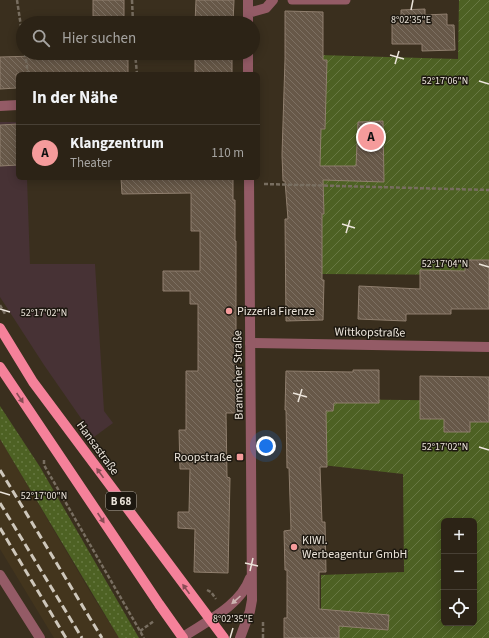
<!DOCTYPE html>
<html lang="de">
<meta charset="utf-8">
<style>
body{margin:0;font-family:"Source Sans 3",sans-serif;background:#342b1f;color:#f1f3f6}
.controls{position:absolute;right:12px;bottom:12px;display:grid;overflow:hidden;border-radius:6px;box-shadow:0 2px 10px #0003}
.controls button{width:36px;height:36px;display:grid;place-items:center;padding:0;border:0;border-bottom:1px solid #484035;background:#2c2316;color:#f1f3f6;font:20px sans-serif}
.you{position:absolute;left:266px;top:446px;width:14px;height:14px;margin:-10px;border:3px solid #fff;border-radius:50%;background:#1a73e8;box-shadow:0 0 0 6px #1a73e833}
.badge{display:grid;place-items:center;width:26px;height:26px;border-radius:50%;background:#f59b9b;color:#111;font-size:13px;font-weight:700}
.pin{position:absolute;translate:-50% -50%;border:2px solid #fff;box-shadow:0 1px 4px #0006}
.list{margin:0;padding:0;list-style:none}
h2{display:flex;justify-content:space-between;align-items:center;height:52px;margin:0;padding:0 16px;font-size:17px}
h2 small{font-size:13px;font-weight:400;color:#a6a4a1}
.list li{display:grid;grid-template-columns:26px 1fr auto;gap:12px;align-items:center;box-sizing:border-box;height:56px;padding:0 16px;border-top:1px solid #484035}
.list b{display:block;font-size:15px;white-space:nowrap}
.list p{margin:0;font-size:13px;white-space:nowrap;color:#a6a4a1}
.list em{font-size:13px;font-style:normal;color:#a6a4a1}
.icon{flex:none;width:22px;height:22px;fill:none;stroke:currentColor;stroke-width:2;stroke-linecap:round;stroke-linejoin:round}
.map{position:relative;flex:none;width:489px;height:638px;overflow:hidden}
.search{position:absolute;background:#2c2316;box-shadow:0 2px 10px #0003;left:16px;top:16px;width:244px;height:44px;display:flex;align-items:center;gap:10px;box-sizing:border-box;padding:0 14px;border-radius:22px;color:#a6a4a1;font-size:15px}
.panel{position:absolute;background:#2c2316;box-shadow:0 2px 10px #0003;left:16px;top:72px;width:244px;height:108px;border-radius:6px}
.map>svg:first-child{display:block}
</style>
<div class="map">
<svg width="489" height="638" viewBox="0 0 489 638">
<defs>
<pattern id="grass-dots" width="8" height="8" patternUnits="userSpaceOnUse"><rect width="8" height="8" fill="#4d6123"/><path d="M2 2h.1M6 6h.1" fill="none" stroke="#677842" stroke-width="1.8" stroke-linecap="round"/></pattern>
<pattern id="garden-furrows" width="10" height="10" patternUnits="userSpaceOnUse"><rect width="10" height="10" fill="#4d6123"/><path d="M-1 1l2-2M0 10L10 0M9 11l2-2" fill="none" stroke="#677842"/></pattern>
<pattern id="building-back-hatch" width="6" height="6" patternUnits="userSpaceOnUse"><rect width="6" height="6" fill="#675848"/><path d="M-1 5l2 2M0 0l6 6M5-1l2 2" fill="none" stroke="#7d7062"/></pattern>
</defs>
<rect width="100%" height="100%" fill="#3a2f1e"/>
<!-- commercial -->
<path fill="#473235" d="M0 122H18V178H27L30 264H95L104 411 113 423 94 437 44 365 0 297Z"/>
<!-- built -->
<path fill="#43351d" d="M0 439 91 593 119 638H54L0 549Z"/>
<!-- grass -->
<path fill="url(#grass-dots)" d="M0 406 40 467 139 638H119L0 439Z"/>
<!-- garden -->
<path fill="url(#garden-furrows)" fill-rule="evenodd" d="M459 0H489V275L318 274V55L458 59Z
M321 399 489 401V638H321V575L404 572 403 474 322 465ZM444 521H474V623H444Z"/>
<!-- building -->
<path fill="url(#building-back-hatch)" stroke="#907f6e" d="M93 0H124V17L93 16Z
M196 0H234L233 23H195Z
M425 9V15L447 14V25H454L455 50 422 51V44H392V23H401V10Z
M285 11 323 12V60H327L325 129H321L320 166H356L358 122 383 121 384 182 323 180 324 214H322V280H324L323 320 286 321 285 219H288L285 181H283L282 155 285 59Z
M36 53H128V74H16L17 88 0 89V57L36 56Z
M195 53H220V54L232 56V74H195Z
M18 124V165L0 166V125Z
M121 178H233V200H235V241H236V413H226L227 477 230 478 228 573 194 572 195 529 178 528V512H189L190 469H180L179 430H186V371H198V304H190V291H163V271H200V231H191V193L122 194Z
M465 260H489V309H451V314H406V321L358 319 359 286 420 289V270L465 271Z
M353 370H379V403H334L333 411H326L327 467H320L322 522H325L326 572H319V609L389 615 388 630 339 626V638H284V618H287V570H285L284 531 291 530 289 468H287L286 410H285L286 371 353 372Z
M420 376 489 377V422H470V432H444V419H420Z"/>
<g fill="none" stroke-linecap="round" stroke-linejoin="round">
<!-- path -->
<path stroke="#786e60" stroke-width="2.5" stroke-dasharray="4 2" stroke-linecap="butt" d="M17 0 23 40
M132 0 133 23
M25 53 28 74
M135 53 137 74
M264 184 489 190
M0 305 5 314
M44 460V465L144 638
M207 590 211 592 216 599
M140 631 154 621
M263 638V621"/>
<!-- service -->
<path stroke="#945b66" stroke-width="9" d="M292 0H346"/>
<!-- minor -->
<path stroke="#945b66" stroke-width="10" d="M248 0V13
M0 106 18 105
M250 343 489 347
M0 575 40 638"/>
<!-- tertiary -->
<path stroke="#945b66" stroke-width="10" d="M248 23V13L266 8 273 0
M248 53V74
M183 637C207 621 240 606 250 578
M240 638 250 611 252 600 249 178"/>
<!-- primary -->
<path stroke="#f5819a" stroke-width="10" d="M0 328 33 382 224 638
M0 367 159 604 183 638"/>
<!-- rail -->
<path stroke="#cec7bb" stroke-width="3" stroke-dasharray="8 4" stroke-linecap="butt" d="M0 470 102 638
M0 503 82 638
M0 528 66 638"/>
</g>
<!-- one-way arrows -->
<defs><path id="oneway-solid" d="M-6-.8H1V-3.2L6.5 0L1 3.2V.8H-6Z"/></defs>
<g fill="#894c55">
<use href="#oneway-solid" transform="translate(20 398) rotate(56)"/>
<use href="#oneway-solid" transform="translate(100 473) rotate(-126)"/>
<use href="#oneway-solid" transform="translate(101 518) rotate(56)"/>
<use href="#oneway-solid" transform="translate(186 589) rotate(-126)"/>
</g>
<use fill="#cdb5b2" href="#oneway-solid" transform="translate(236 600) rotate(138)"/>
<!-- ticks -->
<path fill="none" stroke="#ece5db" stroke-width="1.5" d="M411 10 413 0M390 55 404 59M395 64 399 51M479 81 489 84M342 224 355 228M346 233 350 220M479 264 489 267M0 309 10 312M293 393 307 397M298 402 302 389M479 447 489 450M0 492 10 495M245 563 258 566M250 571 253 558M230 638 233 628"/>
<!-- markers -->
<g fill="#f59b9b" stroke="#1d1810" stroke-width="1.5">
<circle cx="229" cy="311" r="4"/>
<rect x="236" y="453" width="8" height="8" rx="2"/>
<circle cx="294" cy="547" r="4"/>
</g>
<g text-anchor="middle" stroke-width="3" stroke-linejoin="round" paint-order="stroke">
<!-- shield labels -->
<rect fill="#1d1810" stroke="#aea89e" stroke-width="1" x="106" y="492" width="30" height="18" rx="3"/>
<g font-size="11" font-weight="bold" fill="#ece5db">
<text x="121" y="505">B 68</text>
</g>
<!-- poi labels -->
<g font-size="12" fill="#ece5db" stroke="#1d1810" text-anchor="start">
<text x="237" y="315">Pizzeria Firenze</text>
<text x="232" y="461" text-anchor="end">Roopstraße</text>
<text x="302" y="544">KIWI.<tspan x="302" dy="14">Werbeagentur GmbH</tspan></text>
</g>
<!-- street labels -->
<g font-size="12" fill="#ece5db" stroke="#1d1810">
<text transform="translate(370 332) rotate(1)" y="4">Wittkopstraße</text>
<text transform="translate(238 375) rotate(-91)" y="4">Bramscher Straße</text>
<text transform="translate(98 448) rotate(54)" y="4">Hansastraße</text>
</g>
</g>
<g font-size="10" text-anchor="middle" fill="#ece5db" stroke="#1d1810" stroke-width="3" stroke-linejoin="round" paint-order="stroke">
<text x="411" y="23">8°02'35"E</text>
<text x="445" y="84">52°17'06"N</text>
<text x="445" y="267">52°17'04"N</text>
<text x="44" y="316">52°17'02"N</text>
<text x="445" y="450">52°17'02"N</text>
<text x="44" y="499">52°17'00"N</text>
<text x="233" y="622">8°02'35"E</text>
</g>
</svg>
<div class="controls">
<button>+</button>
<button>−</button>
<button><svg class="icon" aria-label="locate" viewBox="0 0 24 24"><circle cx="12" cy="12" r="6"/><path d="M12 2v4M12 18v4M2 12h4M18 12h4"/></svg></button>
</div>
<div class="you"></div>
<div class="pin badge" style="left:371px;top:137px">A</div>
<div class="search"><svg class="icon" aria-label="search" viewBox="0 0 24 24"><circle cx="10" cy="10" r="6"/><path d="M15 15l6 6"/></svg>Hier suchen</div>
<section class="panel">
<h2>In der Nähe<small></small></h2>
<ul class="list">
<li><span class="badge">A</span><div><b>Klangzentrum</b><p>Theater</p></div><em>110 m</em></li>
</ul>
</section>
</div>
